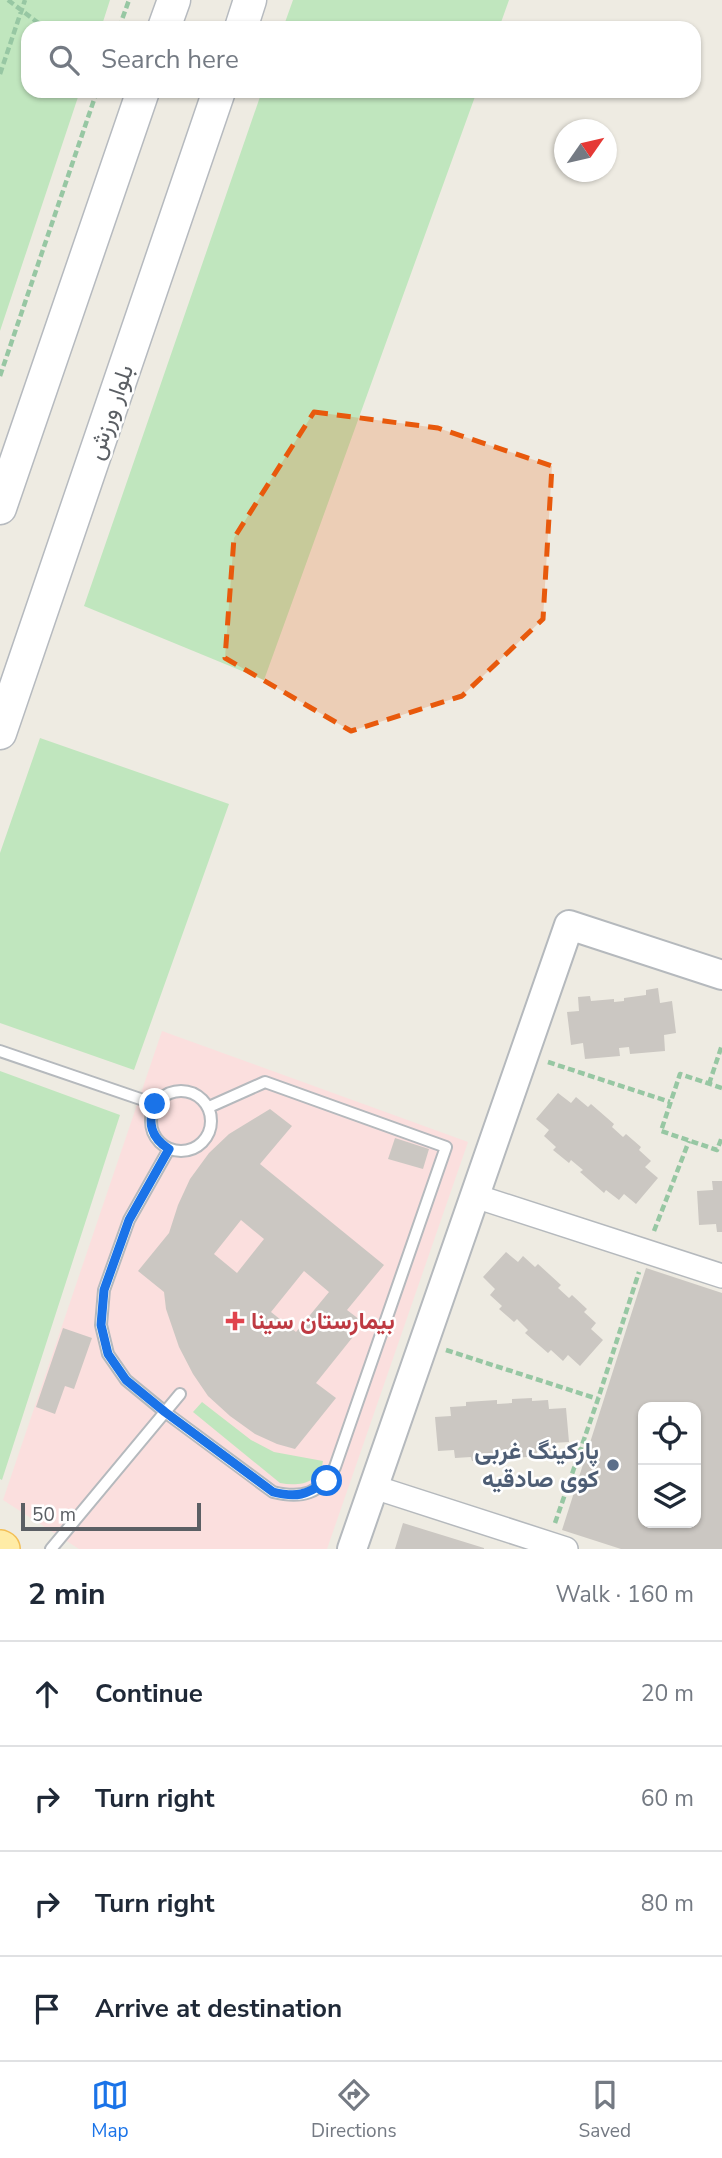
<!DOCTYPE html>
<meta charset="utf-8">
<style>
body{margin:0;font-family:"Nunito Sans",Vazirmatn,sans-serif;background:#f2f2f3;color:#1f2937}
.controls{position:absolute;right:21px;bottom:21px;display:grid;overflow:hidden;border-radius:14px;box-shadow:0 2px 5px #0004}
.controls button{width:63px;height:63px;display:grid;place-items:center;padding:0;border:0;border-bottom:2px solid #e0e1e3;background:#fff;color:#1f2937;font:35px sans-serif}
.compass{position:absolute;left:554px;top:119px;width:63px;height:63px;border-radius:50%;background:#fff;box-shadow:0 2px 5px #0004;rotate:56deg}
.scale{position:absolute;left:21px;bottom:18px;width:180px;box-sizing:border-box;padding-left:7px;border:4px solid #5b5f64;border-top:0;font-size:19px;line-height:24px;white-space:nowrap;color:#5b5f64;-webkit-text-stroke:5px #fff;paint-order:stroke}
.stop{position:absolute;width:21px;height:21px;margin:-16px;border:5px solid #1a73e8;border-radius:50%;background:#fff}
.stop.end{background:#1a73e8;border-color:#fff;box-shadow:0 2px 7px #0008}
.list{margin:0;padding:0;list-style:none}
h2{display:flex;justify-content:space-between;align-items:center;height:91px;margin:0;padding:0 28px;font-size:30px}
h2 small{font-size:23px;font-weight:400;color:#747a83}
.list li{display:grid;grid-template-columns:46px 1fr auto;gap:21px;align-items:center;box-sizing:border-box;height:105px;padding:0 28px;border-top:2px solid #e0e1e3}
.list b{display:block;font-size:26px;white-space:nowrap}
.list em{font-size:23px;font-style:normal;color:#747a83}
.icon{flex:none;width:38px;height:38px;fill:none;stroke:currentColor;stroke-width:2;stroke-linecap:round;stroke-linejoin:round}
.map{position:relative;flex:none;width:722px;height:1549px;overflow:hidden}
.search{position:absolute;background:#fff;box-shadow:0 2px 5px #0004;left:21px;right:21px;top:21px;height:77px;display:flex;align-items:center;gap:18px;box-sizing:border-box;padding:0 24px;border-radius:21px;color:#747a83;font-size:26px}
.sheet{height:511px;background:#fff}
nav{display:flex;justify-content:space-around;align-items:center;box-sizing:border-box;height:98px;border-top:2px solid #e0e1e3;background:#fff;font-size:19px;color:#747a83}
nav a{display:grid;justify-items:center;gap:4px}
nav .on{color:#1a73e8}
.map>svg:first-child{display:block}
</style>
<div class="map">
<svg width="722" height="1549" viewBox="0 0 722 1549">
<rect width="100%" height="100%" fill="#eeebe2"/>
<!-- medical -->
<path fill="#fbdfde" d="M162 1031 468 1142 327 1549H79L3 1500Z"/>
<!-- green -->
<path fill="#c0e6be" d="M0 0H110L101 28H28V91H80L0 331Z
M293 0H509L499 28H283Z
M262 91H477L264 680 84 606Z
M40 738 229 804 134 1070 0 1023V853Z
M0 1071 120 1115 2 1480 0 1479Z
M202 1402 251 1440 274 1452 323 1461C320 1483 299 1487 280 1483L193 1412Z"/>
<!-- building -->
<path fill="#cbc7c2" fill-rule="evenodd" d="M658 988 660 1003 672 1001 676 1033 664 1035 665 1051 630 1054 629 1047 619 1048 620 1056 585 1059 583 1043 571 1045 567 1012 579 1011 578 997 590 996 591 1001 614 999V1002L624 1001V998L646 995V990Z
M558 1093 571 1103 576 1097 588 1107 591 1104 614 1124 612 1127 623 1137 626 1134 641 1147 639 1150 651 1161 645 1167 658 1178 636 1204 624 1194 619 1200 606 1190 604 1193 580 1172 583 1170 571 1160 569 1163 553 1150 556 1147 544 1136 549 1130 536 1119Z
M270 1109 292 1126 260 1164 384 1265 347 1310 364 1323 316 1383 336 1398 295 1449 277 1444 255 1434 230 1416 208 1396 193 1374 179 1347 166 1309 164 1292 138 1271 169 1233 178 1205 190 1179 209 1153 229 1134ZM241 1220 264 1239 237 1273 214 1254ZM304 1271 329 1292 296 1332 271 1312Z
M395 1138 429 1149 423 1169 388 1159Z
M712 1181H722V1232H717L716 1224 699 1225 697 1191 713 1190Z
M506 1252 518 1262 523 1256 535 1267 538 1264 561 1285 558 1288 569 1298 572 1295 587 1309 584 1312 596 1323 591 1329 603 1340 580 1366 568 1355 563 1361 551 1350 548 1353 525 1333 528 1330 517 1319 514 1322 499 1309 502 1306 490 1295 495 1289 483 1277Z
M646 1268 722 1293V1549H621L562 1530ZM643 1407H696V1523H643Z
M63 1328 92 1338 74 1389 65 1386 55 1414 36 1407Z
M532 1398V1401L548 1400 549 1409 566 1408 569 1442 552 1443 553 1451 537 1452V1456L506 1459V1455L492 1456V1460L472 1461 471 1457 455 1458 454 1450 438 1451 435 1417 451 1416 450 1407 466 1406V1402L497 1400V1404L512 1403V1399Z
M403 1523 484 1548V1549H395Z"/>
<g fill="none" stroke-linecap="round" stroke-linejoin="round">
<!-- service casing -->
<g stroke="#b5b9bd" stroke-width="14">
<path id="service" d="M0 1051 155 1104
M151 1121a30 30 0 1 1 60 0a30 30 0 1 1-60 0Z
M169 1149 129 1220 104 1290 101 1325 108 1354 126 1380 165 1412 273 1492C302 1499 320 1494 335 1467L446 1147 265 1082 209 1107
M51 1549 180 1394"/>
</g>
<!-- minor casing -->
<g stroke="#b5b9bd" stroke-width="26">
<path id="minor" d="M475 1196 722 1276
M374 1487 566 1549"/>
</g>
<!-- tertiary casing -->
<g stroke="#b5b9bd" stroke-width="32">
<path id="tertiary" d="M352 1549 569 925 722 975"/>
</g>
<!-- secondary casing -->
<g stroke="#b6babf" stroke-width="35">
<path id="secondary" d="M164 28 174 0
M241 28 250 0
M0 508 143 91
M0 733 219 91"/>
</g>
<!-- primary casing -->
<g stroke="#f3bf56" stroke-width="38">
<path id="primary" d="M0 1548 2 1549"/>
</g>
<!-- path -->
<path stroke="#97c7a3" stroke-width="4.5" stroke-dasharray="7 3.5" stroke-linecap="butt" d="M8 0 45 28
M119 28 129 0
M0 74 25 0
M0 376 97 91
M548 1062 670 1102
M709 1084 722 1045
M722 1088 680 1074 661 1131 717 1150 722 1137
M654 1231 689 1141
M446 1350 598 1399
M555 1523 598 1399 639 1272"/>
<!-- service -->
<use href="#service" stroke="#fff" stroke-width="10"/>
<!-- minor -->
<use href="#minor" stroke="#fff" stroke-width="23"/>
<!-- tertiary -->
<use href="#tertiary" stroke="#fff" stroke-width="28"/>
<!-- secondary -->
<use href="#secondary" stroke="#fff" stroke-width="32"/>
<!-- primary -->
<use href="#primary" stroke="#ffeca6" stroke-width="35"/>
</g>
<g fill="none" stroke-linecap="round" stroke-linejoin="round">
<!-- route -->
<path stroke="#1a73e8" stroke-width="9" d="M155 1104C147 1122 151 1138 169 1149L129 1220 104 1290 101 1325 108 1354 126 1380 165 1412 273 1492C297 1498 306 1495 327 1481"/>
</g>
<!-- marked area -->
<path fill="#e8590c" fill-opacity="0.2" stroke="#e8590c" stroke-width="5" stroke-dasharray="14 9" stroke-linejoin="round" d="M314 412 438 428 552 466 543 619 462 696 351 731 225 658 234 538Z"/>
<!-- markers -->
<path fill="#e0444e" stroke="#fff" stroke-width="2.5" d="M231.5 1310.5h7v7h7v7h-7v7h-7v-7h-7v-7h7z"/>
<circle fill="#5c6f8a" stroke="#fff" stroke-width="2.5" cx="613" cy="1465" r="7"/>
<g text-anchor="middle" stroke-width="5" stroke-linejoin="round" paint-order="stroke">
<!-- street labels -->
<g font-size="24" fill="#5b5f64" stroke="#fff">
<text transform="translate(110 412) rotate(-71)" y="8">بلوار ورزش</text>
</g>
<!-- health labels -->
<g font-size="24" font-weight="bold" fill="#be3a42" stroke="#fff" text-anchor="start">
<text x="251" y="1329">بیمارستان سینا</text>
</g>
<!-- service labels -->
<g font-size="24" font-weight="bold" fill="#4e5e75" stroke="#fff" text-anchor="end">
<text x="599" y="1459">پارکینگ غربی<tspan x="599" dy="28">کوی صادقیه</tspan></text>
</g>
</g>
</svg>
<div class="controls">
<button><svg class="icon" aria-label="locate" viewBox="0 0 24 24"><circle cx="12" cy="12" r="6"/><path d="M12 2v4M12 18v4M2 12h4M18 12h4"/></svg></button>
<button><svg class="icon" aria-label="layers" viewBox="0 0 24 24"><path d="M12 4l9 5-9 5-9-5zM3 14l9 5 9-5"/></svg></button>
</div>
<svg class="compass" viewBox="-18 -18 36 36"><path d="M0-13l5 13h-10z" fill="#e53935"/><path d="M0 13l5-13h-10z" fill="#747a83"/></svg>
<div class="scale">50 m</div>
<div class="stop" style="left:327px;top:1481px"></div>
<div class="stop end" style="left:155px;top:1104px"></div>
<div class="search"><svg class="icon" aria-label="search" viewBox="0 0 24 24"><circle cx="10" cy="10" r="6"/><path d="M15 15l6 6"/></svg>Search here</div>
</div>
<section class="sheet">
<h2>2 min<small>Walk · 160 m</small></h2>
<ul class="list">
<li><svg class="icon" aria-label="ahead" viewBox="0 0 24 24"><path d="M12 20V5M6 11l6-6 6 6"/></svg><div><b>Continue</b></div><em>20 m</em></li>
<li><svg class="icon" aria-label="right" viewBox="0 0 24 24"><path d="M7 20v-9h11M14 6l5 5-5 5"/></svg><div><b>Turn right</b></div><em>60 m</em></li>
<li><svg class="icon" aria-label="right" viewBox="0 0 24 24"><path d="M7 20v-9h11M14 6l5 5-5 5"/></svg><div><b>Turn right</b></div><em>80 m</em></li>
<li><svg class="icon" aria-label="arrive" viewBox="0 0 24 24"><path d="M6 21V4h12l-3 4 3 4H6"/></svg><div><b>Arrive at destination</b></div></li>
</ul>
</section>
<nav>
<a class="on"><svg class="icon" aria-label="map" viewBox="0 0 24 24"><path d="M3 6l6-2 6 2 6-2v14l-6 2-6-2-6 2zM9 4v14M15 6v14"/></svg>Map</a>
<a><svg class="icon" aria-label="directions" viewBox="0 0 24 24"><path d="M12 3l9 9-9 9-9-9zM9 14v-3h6M13 9l2 2-2 2"/></svg>Directions</a>
<a><svg class="icon" aria-label="saved" viewBox="0 0 24 24"><path d="M7 4h10v16l-5-4-5 4z"/></svg>Saved</a>
</nav>
